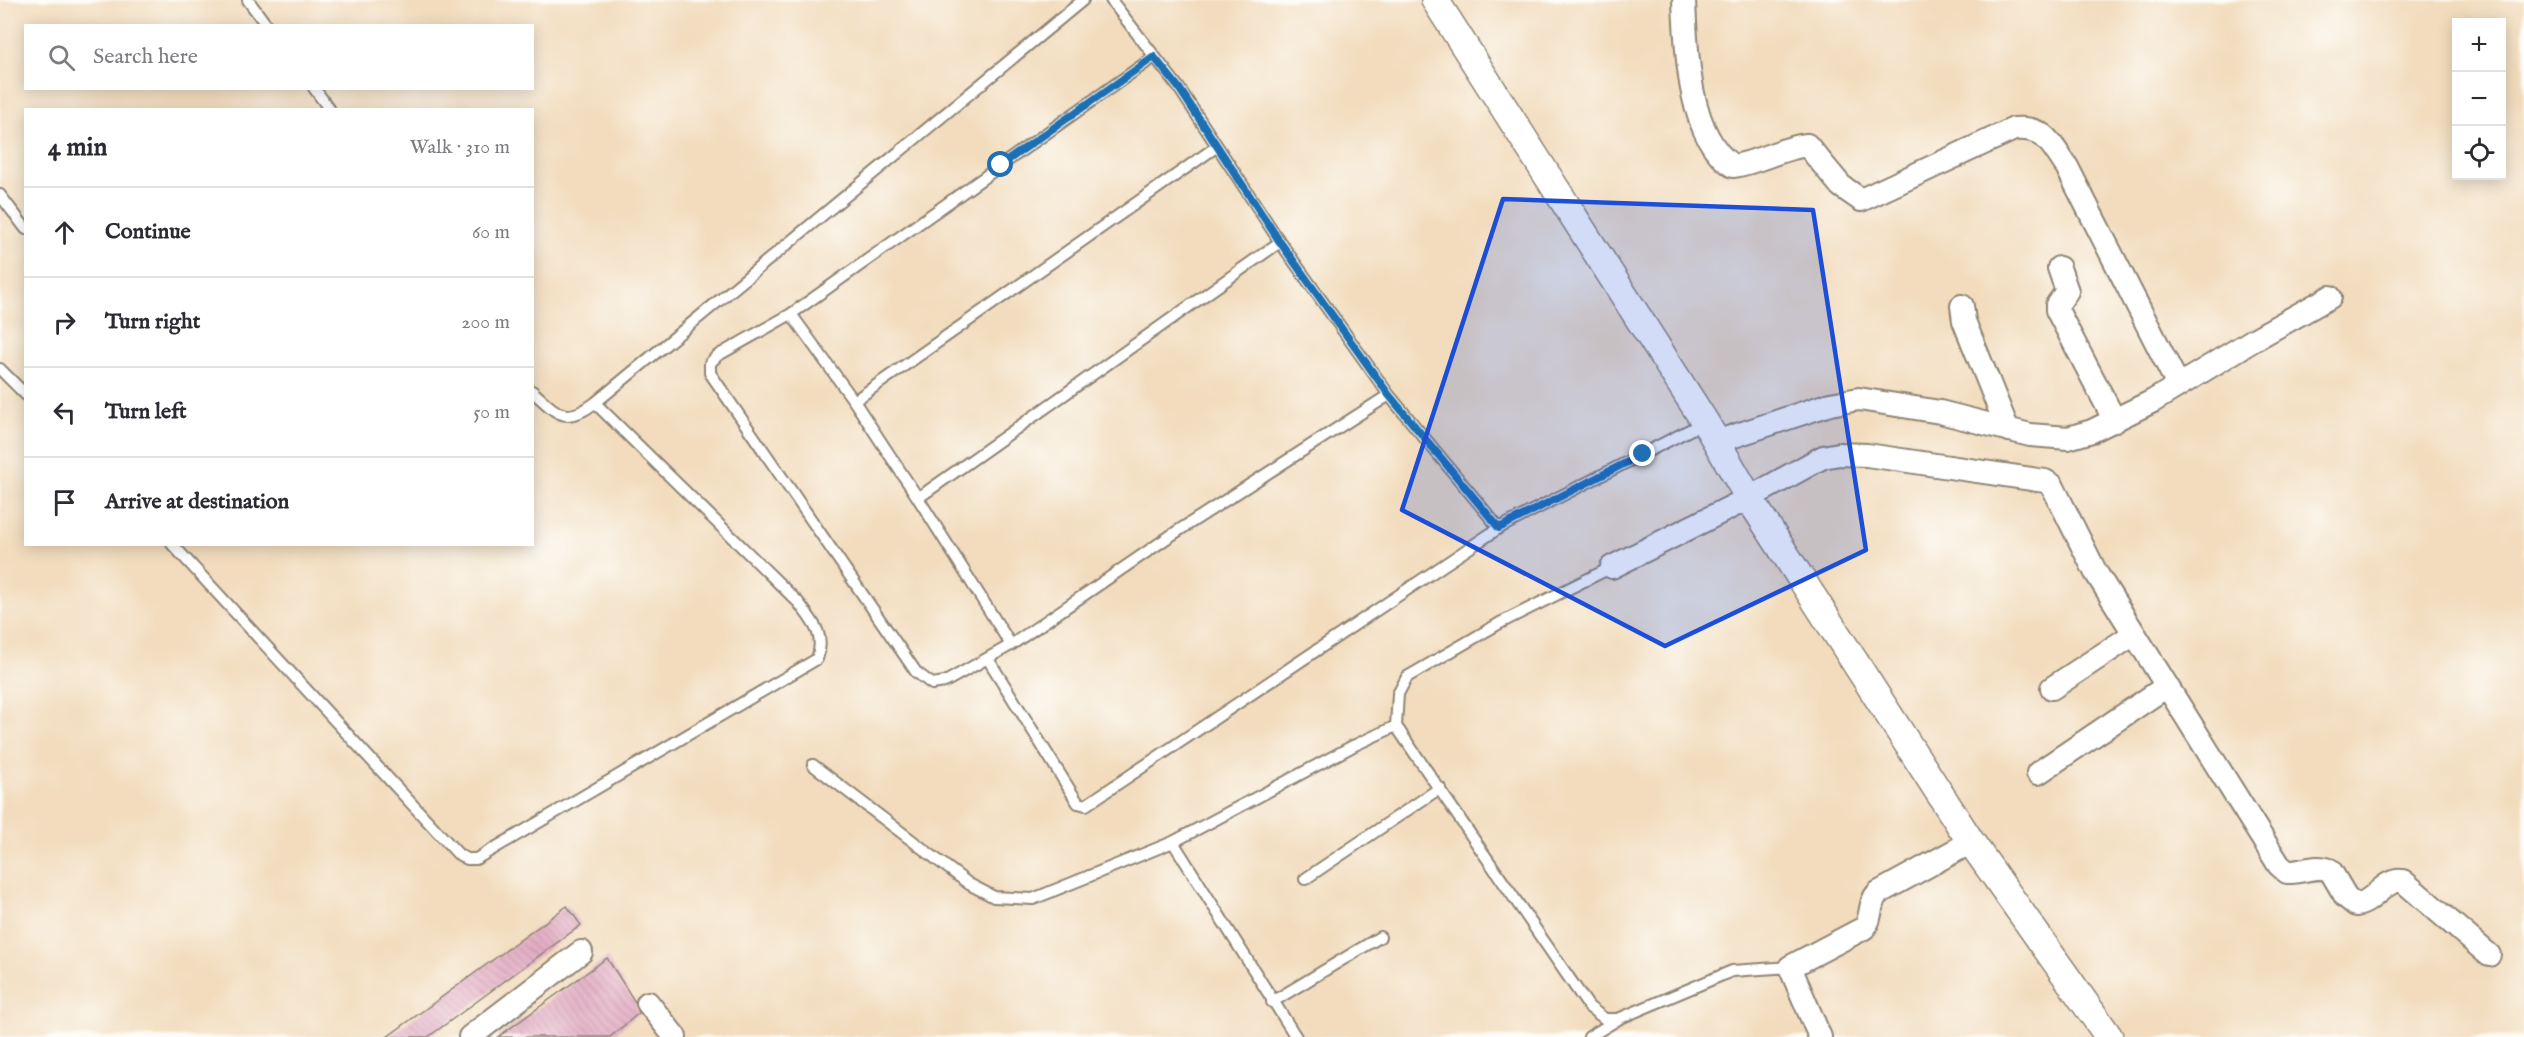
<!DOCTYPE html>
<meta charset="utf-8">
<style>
body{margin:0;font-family:"IM FELL English",serif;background:#f2f2f3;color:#2b2b33}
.controls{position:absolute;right:18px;top:18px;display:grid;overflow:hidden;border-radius:0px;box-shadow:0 3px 15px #0003}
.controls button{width:54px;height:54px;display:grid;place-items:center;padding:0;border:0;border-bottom:2px solid #e1e1e2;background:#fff;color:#2b2b33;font:30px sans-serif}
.stop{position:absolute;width:18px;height:18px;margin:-14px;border:4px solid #1f6fb2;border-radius:50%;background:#fff}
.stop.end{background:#1f6fb2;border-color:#fff;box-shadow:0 2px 6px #0008}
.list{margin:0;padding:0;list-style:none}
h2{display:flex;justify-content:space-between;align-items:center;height:78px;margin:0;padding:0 24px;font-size:26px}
h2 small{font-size:20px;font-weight:400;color:#7c7c81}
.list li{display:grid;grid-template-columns:39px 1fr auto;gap:18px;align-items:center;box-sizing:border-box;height:90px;padding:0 24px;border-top:2px solid #e1e1e2}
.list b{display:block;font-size:22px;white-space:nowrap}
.list em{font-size:20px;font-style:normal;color:#7c7c81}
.icon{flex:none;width:33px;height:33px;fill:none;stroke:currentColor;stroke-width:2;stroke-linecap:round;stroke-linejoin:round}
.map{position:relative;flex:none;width:2524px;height:1037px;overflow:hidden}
.search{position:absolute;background:#fff;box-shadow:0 3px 15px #0003;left:24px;top:24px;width:510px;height:66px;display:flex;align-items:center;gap:15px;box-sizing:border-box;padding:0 21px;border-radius:0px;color:#7c7c81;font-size:22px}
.panel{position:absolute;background:#fff;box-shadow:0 3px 15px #0003;left:24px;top:108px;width:510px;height:438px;border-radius:0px}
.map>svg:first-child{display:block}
</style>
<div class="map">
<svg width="2524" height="1037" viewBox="0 0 2524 1037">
<defs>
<pattern id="building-back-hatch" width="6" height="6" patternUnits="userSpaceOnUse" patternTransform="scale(1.5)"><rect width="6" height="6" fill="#e2abc2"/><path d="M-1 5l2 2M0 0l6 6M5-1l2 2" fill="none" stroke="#c293a7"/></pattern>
</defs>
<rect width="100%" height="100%" fill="#fdfcf7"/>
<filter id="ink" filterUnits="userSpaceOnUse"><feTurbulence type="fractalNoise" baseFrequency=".0167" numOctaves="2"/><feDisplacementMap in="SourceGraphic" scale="12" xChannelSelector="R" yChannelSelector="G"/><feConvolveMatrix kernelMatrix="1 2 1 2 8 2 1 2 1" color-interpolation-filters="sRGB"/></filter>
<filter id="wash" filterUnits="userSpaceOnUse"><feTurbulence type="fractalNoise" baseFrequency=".008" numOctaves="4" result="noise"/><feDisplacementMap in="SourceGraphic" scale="24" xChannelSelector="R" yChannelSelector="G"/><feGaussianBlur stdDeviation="1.35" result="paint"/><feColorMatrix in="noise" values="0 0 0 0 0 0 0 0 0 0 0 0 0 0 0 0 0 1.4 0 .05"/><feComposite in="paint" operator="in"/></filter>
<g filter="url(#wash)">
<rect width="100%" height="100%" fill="#f2dcbd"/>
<g id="blocks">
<!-- building -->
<path fill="url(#building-back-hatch)" d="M567 906 581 925 461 1013 428 1037H387Z
M607 958 635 1002 639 1013 610 1037H498Z"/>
</g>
</g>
<g filter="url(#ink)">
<use href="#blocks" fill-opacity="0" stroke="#8e8474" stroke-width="1.5"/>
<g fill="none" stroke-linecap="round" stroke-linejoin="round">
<!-- service casing -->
<g stroke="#8e8474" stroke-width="14">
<path id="service" d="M248 0 267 26
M1111 0 1179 88 1280 242 1389 395 1499 528
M314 88 330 110
M0 195 26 229
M791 314 717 356 710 363V373L916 672 932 684 945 682 1011 645 1170 536 1389 395
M0 369 26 395
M854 401 791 314 1154 57
M595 403 1083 0
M918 498 854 401 1216 147
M172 544 458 854 467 859H476L817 659C826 634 812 621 798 602L595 403C564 426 557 413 532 391
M1612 567 1500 623 1407 677 1398 694 1396 726 1589 1007 1605 1019H1618L1732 971 1790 967
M1011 645 918 498 1280 242
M988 659 1078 803 1086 805 1499 528 1705 422
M813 765 969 884 994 897 1033 899 1173 842 1353 746 1396 726
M1173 842 1296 1037
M1305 879 1440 788
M1272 1002 1380 937
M1589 1037 1617 1020"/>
</g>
<!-- minor casing -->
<g stroke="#8e8474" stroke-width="26">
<path id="minor" d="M1684 0C1686 49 1688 137 1733 166 1758 163 1780 148 1807 145L1841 186 1861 200 2014 129C2045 126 2051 144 2067 167L2178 385
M2059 268 2067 291 2057 305V310L2115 421
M1962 306 1964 321 2008 430
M1716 442 1830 404 1859 399 1940 412 2030 435 2068 438 2092 431 2153 401 2255 339 2330 297
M1612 567 1749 498 1823 457 1839 454 1867 455 2045 481 2052 485 2095 571 2279 865 2287 872C2302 873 2315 864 2330 870L2346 897 2356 905C2374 903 2384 878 2403 881L2489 955
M2052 688 2134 634
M2038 773 2167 686
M648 1003 675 1037
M470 1037 581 952
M1820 1037 1790 967 1864 928C1873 918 1868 903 1878 893L1971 842"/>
</g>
<!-- tertiary casing -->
<g stroke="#8e8474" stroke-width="30">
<path id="tertiary" d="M1435 0 1705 422 1749 498 1971 842 2109 1037"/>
</g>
<!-- service -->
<use href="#service" stroke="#fff" stroke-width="10"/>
<!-- minor -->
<use href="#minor" stroke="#fff" stroke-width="22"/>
<!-- tertiary -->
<use href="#tertiary" stroke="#fff" stroke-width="27"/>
</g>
</g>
<g fill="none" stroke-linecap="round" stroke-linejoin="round" filter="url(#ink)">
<!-- route -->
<path stroke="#1f6fb2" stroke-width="8" d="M1001 165 1154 57 1179 88 1280 242 1389 395 1499 528 1643 454"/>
</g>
<!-- marked area -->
<path fill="#1d4ed8" fill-opacity="0.2" stroke="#1d4ed8" stroke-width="4.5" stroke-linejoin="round" d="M1503 199 1813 210 1866 550 1665 646 1402 510Z"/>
</svg>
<div class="controls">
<button>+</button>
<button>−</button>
<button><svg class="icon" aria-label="locate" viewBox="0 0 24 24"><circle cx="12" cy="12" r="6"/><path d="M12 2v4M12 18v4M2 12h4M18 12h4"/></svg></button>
</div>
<div class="stop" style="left:1001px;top:165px"></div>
<div class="stop end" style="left:1643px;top:454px"></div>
<div class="search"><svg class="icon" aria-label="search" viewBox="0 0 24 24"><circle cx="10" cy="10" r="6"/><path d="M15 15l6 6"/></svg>Search here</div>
<section class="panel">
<h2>4 min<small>Walk · 310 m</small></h2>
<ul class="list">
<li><svg class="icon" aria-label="ahead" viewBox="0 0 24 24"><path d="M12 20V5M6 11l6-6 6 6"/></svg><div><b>Continue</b></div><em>60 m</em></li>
<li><svg class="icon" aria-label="right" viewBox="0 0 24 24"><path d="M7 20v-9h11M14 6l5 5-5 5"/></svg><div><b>Turn right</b></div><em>200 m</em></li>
<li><svg class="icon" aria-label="left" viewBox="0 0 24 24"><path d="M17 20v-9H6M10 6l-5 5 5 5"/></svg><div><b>Turn left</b></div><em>50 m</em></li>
<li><svg class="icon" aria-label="arrive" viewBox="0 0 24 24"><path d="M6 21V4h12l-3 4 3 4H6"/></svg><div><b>Arrive at destination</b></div></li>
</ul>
</section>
</div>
